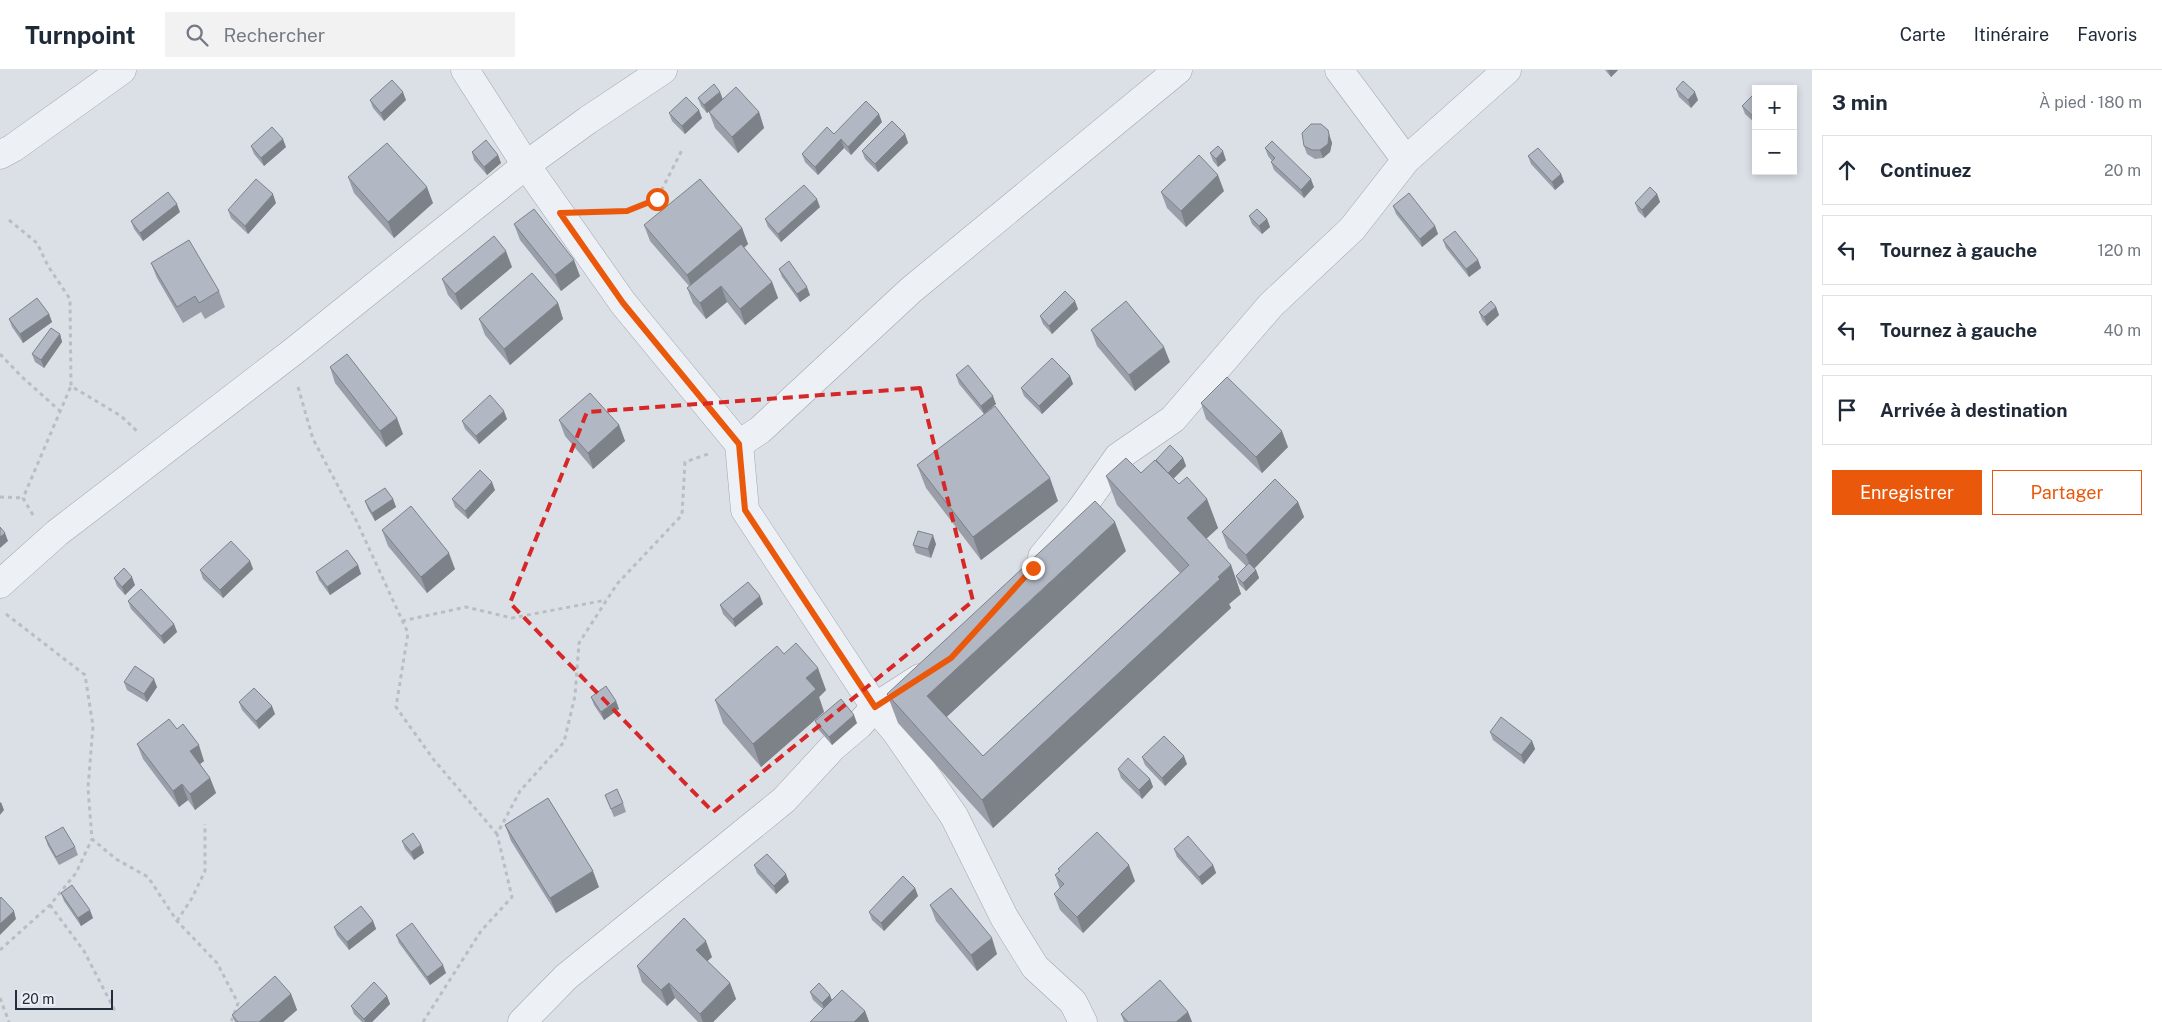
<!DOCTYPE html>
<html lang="fr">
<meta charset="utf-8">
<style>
body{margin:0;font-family:"Public Sans",sans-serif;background:#f2f2f3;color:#1f2937}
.controls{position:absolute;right:15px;top:15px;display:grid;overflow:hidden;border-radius:0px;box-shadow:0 2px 8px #0003}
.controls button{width:45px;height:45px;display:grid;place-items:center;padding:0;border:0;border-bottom:1px solid #e0e1e3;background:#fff;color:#1f2937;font:25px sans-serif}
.scale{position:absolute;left:15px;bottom:12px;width:98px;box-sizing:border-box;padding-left:5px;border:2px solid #242d3c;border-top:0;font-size:14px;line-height:18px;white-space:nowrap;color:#242d3c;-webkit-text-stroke:4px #eaeef4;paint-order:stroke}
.stop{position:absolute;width:15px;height:15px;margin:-11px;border:4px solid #ea580c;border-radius:50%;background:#fff}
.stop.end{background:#ea580c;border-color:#fff;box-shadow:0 1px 5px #0008}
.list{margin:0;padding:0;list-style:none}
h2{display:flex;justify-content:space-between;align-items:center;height:65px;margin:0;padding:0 20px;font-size:21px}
h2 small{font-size:16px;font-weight:400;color:#747a83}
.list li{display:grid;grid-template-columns:32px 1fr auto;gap:15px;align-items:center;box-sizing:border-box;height:70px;margin:0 10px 10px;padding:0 10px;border:1px solid #e0e1e3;border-radius:0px}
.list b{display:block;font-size:19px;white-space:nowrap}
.list em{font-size:16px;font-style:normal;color:#747a83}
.actions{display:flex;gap:10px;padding:15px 20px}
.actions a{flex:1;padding:11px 0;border:1px solid #ea580c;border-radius:0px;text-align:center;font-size:18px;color:#ea580c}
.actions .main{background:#ea580c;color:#fff}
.icon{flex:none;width:28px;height:28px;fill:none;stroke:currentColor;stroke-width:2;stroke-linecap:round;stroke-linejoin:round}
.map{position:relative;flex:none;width:1812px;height:952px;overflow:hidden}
header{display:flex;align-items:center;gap:30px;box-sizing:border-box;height:70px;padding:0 25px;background:#fff;border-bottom:1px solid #e0e1e3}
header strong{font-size:24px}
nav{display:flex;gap:28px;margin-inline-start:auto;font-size:18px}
.search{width:350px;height:45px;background:#f2f2f3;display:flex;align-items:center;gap:12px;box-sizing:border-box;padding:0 18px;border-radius:0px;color:#747a83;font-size:19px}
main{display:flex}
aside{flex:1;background:#fff}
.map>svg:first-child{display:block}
</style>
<header>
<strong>Turnpoint</strong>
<div class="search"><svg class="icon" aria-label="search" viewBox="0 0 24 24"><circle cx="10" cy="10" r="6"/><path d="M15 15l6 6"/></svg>Rechercher</div>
<nav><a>Carte</a><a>Itinéraire</a><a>Favoris</a></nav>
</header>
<main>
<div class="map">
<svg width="1812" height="952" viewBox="0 0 1812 952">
<rect width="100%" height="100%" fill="#dbdfe6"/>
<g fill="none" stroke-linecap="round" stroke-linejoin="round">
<!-- minor casing -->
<g stroke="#a0a6b0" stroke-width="29">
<path id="minor" d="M465 0 526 95 623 233 739 374 745 440 875 637 896 662 954 746 1004 847 1035 897 1073 932 1083 952
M1339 0 1406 90
M0 85 13 78 122 0
M739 374 760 360 911 220 1178 0
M1042 487 1079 442 1118 387 1173 349 1271 235 1352 159 1406 90 1507 0
M0 514 57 463 294 281 526 95 588 50 663 0
M522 952 566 907 784 730 833 677 859 655 875 637 920 608"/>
</g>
<!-- path -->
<path stroke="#b9bdc4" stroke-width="3" stroke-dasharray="4 4" stroke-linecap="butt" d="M597 142 627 141 657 129 682 80
M9 150 37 173 48 196 70 229 71 316 121 346 139 363
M0 284 22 307 60 341
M298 317 313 369 356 450 408 563 396 637 434 690 497 764
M0 427 23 428
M33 445 23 428 71 316
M6 544 85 605 93 656 88 718 92 769 116 789 148 807 177 851 217 893 238 933 231 952
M402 551 466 537 512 548 606 530
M50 835 84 881 115 941
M177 851 192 828 205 801V754
M0 880 50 835 76 803 92 769
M0 928 9 952
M423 952 481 861 512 827 497 764 520 721 564 672 575 626 579 573 617 514 682 445 685 392 708 384"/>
<!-- minor -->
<use href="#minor" stroke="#edf0f4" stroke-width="28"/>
</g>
<!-- wall -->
<path fill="#999ea8" d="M1605 0H1618L1611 7Z
M1676 19 1698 30 1691 38 1679 27Z
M720 22 723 30 759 42 764 58 738 83 715 58 709 42 722 30 707 43 701 36 698 28Z
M1756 28V54L1745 44 1742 36Z
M370 30H406L384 51 373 38Z
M669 43 702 48 685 64 672 51Z
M882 52 851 85 844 78 818 105 805 92 802 84 834 64Z
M1328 60 1332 73 1330 82 1323 88 1315 89 1307 84 1304 76Z
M905 64 908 73 878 102 865 89 862 81Z
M251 76 286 77 264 96 254 84Z
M1265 78 1314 117 1304 128 1274 100 1271 92 1272 91 1268 86Z
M472 82 498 85 501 93 487 105 474 90Z
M1210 83 1226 90 1218 97 1213 91Z
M1528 86 1561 104 1564 112 1555 120 1531 94Z
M348 107 433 133 394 168 354 123Z
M1224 121 1186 157 1167 138 1161 122Z
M1657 124 1660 132 1645 148 1638 141 1635 133Z
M276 133 248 164 231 148 228 140Z
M1393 136 1435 156 1438 164 1422 177 1396 144Z
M820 137 781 172 768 157 765 149Z
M180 142 143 171 134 159 131 151Z
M1249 146 1267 149 1270 157 1262 164 1252 154Z
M514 154 580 206 561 221 520 170Z
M644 155 742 158 748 174 744 178 772 212 778 228 745 255 727 232 706 249 693 233 687 218 689 216 650 171Z
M1443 170 1478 190 1481 198 1469 207 1446 178Z
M151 193 219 221 225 237 205 249 201 242 183 253 157 208Z
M512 197 461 240 448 225 442 209Z
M779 199 810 225 800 232 782 207Z
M558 233 563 249 510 295 485 265 479 249Z
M1496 237 1499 245 1487 256 1482 250 1479 242Z
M1078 239 1052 264 1043 254 1040 246Z
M49 244 52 252 23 273 12 257 9 249Z
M1091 260 1170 292 1135 321 1097 276Z
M60 264 62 272 44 298 35 292 32 284Z
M330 297 403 364 386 377 335 313Z
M956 305 996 334 984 344 959 314Z
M1070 306 1073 314 1042 344 1024 326 1021 318Z
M1201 333 1288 377 1262 403 1206 349Z
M507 349 479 374 465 359 462 351Z
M559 350 619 355 625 371 593 399 565 366Z
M1183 388 1186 396 1173 409 1179 414 1207 429 1218 458 1206 469 1231 495 1241 524 1229 534 1231 538 993 758 898 653 887 624 1126 481 946 647 983 686 1180 503 1117 435 1106 406 1141 403Z
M917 395 1058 431 981 490 926 418Z
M495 420 468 449 455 437 452 429Z
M393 429 396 437 375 451 368 439 365 431Z
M1298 432 1304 447 1254 498 1256 500 1259 508 1246 521 1239 514 1236 506 1246 496 1228 478 1222 462Z
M382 460 455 499 427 523 388 476Z
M936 474 931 488 916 483 913 475Z
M250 491 253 499 223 528 203 509 200 500Z
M358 495 361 504 330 525 319 510 316 502Z
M114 508 135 515 125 525 117 516Z
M128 531 174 554 177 562 164 574 131 539Z
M763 534 735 557 723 544 720 535Z
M784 584 826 620 819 627 824 642 761 697 723 653 715 630Z
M124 612 157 617 147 632 127 620Z
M591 627 616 631 619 639 604 650 594 635Z
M239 632 275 644 259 659 242 640Z
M815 651 857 653 832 675 818 659Z
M177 659 204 691 200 694 210 708 216 723 195 740 188 730 179 737 143 689 137 674Z
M1490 662 1532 671 1535 679 1524 694 1493 670Z
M1142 687 1187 694 1165 716 1145 695Z
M1118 699 1150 709 1153 717 1142 729 1121 708Z
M605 725 623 733 626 742 614 747Z
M505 755 599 817 556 843 511 771Z
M45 767 75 777 78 785 59 795 48 776Z
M402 771 421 775 424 783 414 790 405 779Z
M1174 779 1213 795 1216 803 1202 815 1177 787Z
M754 795 789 812 776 824 757 803Z
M1058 799 1135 811 1083 863 1060 840 1054 824 1060 819 1055 805 1059 801Z
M915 818 918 826 884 861 872 850 869 842Z
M61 823 93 848 81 856 64 831Z
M930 835 997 884 977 901 936 851Z
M373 851 376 859 349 880 337 865 334 857Z
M396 865 446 903 430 915 399 873Z
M712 887 707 891 730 913 736 929 713 952H698L675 928 667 936 642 912 637 896Z
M810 922 865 941 869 952H810L823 939 813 930Z
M291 924 297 940 283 952H235L232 945Z
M387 926 390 934 372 952H362L354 944 351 936Z
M1188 942 1192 952H1124L1121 944Z"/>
<!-- shaded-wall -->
<path fill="#7d8188" d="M1608 0H1618L1611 7Z
M403 22 406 30 384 51 381 43Z
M720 22 723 30 707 43 704 35Z
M1695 22 1698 30 1691 38 1688 30Z
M699 40 702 48 685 64 682 56Z
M759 42 764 58 738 83 732 67Z
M879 44 882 52 851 85 848 77Z
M905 64 908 73 878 102 875 94Z
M1329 65 1332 73 1330 82 1323 88 1320 80Z
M283 69 286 77 264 96 261 88Z
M841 69 844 78 818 105 815 97Z
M1223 81 1226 90 1218 97 1216 89Z
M498 85 501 93 487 105 484 97Z
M1561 104 1564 112 1555 120 1552 112Z
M1218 105 1224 121 1186 157 1181 141Z
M1311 109 1314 117 1304 128 1301 120Z
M427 117 433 133 394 168 388 152Z
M273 124 276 133 248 164 245 156Z
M1657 124 1660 132 1645 148 1642 140Z
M817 129 820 137 781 172 778 164Z
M177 134 180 142 143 171 140 163Z
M1267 149 1270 157 1262 164 1259 156Z
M1435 156 1438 164 1422 177 1420 169Z
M742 158 748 174 693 221 687 205Z
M506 181 512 197 461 240 455 224Z
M574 190 580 206 561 221 555 205Z
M1478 190 1481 198 1469 207 1466 199Z
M772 212 778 228 745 255 740 239Z
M721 216 727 232 706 249 700 233Z
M807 217 810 225 800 232 797 224Z
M1075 231 1078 239 1052 264 1049 256Z
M558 233 563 249 510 295 504 279Z
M1496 237 1499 245 1487 256 1484 247Z
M49 244 52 252 23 273 20 264Z
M60 264 62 272 44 298 41 290Z
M1164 277 1170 292 1135 321 1129 305Z
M1070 306 1073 314 1042 344 1039 336Z
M993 326 996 334 984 344 981 336Z
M504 341 507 349 479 374 476 366Z
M397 348 403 364 386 377 380 361Z
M619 355 625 371 593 399 588 383Z
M1282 361 1288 377 1262 403 1256 387Z
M1183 388 1186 396 1170 412 1167 404Z
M1050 408 1058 431 981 490 973 467Z
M492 412 495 420 468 449 465 441Z
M393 429 396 437 375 451 372 443Z
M1207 429 1218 458 1197 477 1187 448Z
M1298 432 1304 447 1252 501 1246 485Z
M1115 452 1126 481 938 655 927 626Z
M5 463 8 471 0 478V467Z
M933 465 936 474 931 488 928 479Z
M449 483 455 499 427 523 421 507Z
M250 491 253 499 223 528 220 520Z
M358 495 361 504 330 525 327 517Z
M1231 495 1241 524 1229 534 1231 538 993 758 982 730Z
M1256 500 1259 508 1246 521 1243 513Z
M132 507 135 515 125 525 122 517Z
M760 526 763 534 735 557 733 549Z
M174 554 177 562 164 574 161 566Z
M818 598 826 620 819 627 824 642 761 697 753 674 806 608Z
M154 609 157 617 147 632 144 624Z
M616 631 619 639 604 650 601 642Z
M272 636 275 644 259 659 256 651Z
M854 645 857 653 832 675 829 667Z
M1532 671 1535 679 1524 694 1521 685Z
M199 675 204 691 196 697 190 681Z
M1184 686 1187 694 1165 716 1162 708Z
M210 708 216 723 195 740 190 724Z
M1150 709 1153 717 1142 729 1139 720Z
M182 714 188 730 179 737 173 721Z
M1 732 4 740 0 745V733Z
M421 775 424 783 414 790 411 782Z
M1129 795 1135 811 1083 863 1077 847Z
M1213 795 1216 803 1202 815 1199 807Z
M593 801 599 817 556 843 550 828Z
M786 804 789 812 776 824 774 816Z
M915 818 918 826 884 861 881 853Z
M90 840 93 848 81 856 78 848Z
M14 841 16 849 0 865V854Z
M373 851 376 859 349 880 347 872Z
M992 868 997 884 977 901 971 885Z
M706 871 712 887 702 896 696 880Z
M443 895 446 903 430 915 427 907Z
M669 913 675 928 667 936 661 920Z
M730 913 736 929 713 952H703L700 944Z
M291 924 297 940 283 952H259Z
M830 925 833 933 825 941 822 933Z
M387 926 390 934 372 952H365L364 949Z
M865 941 869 952H854Z
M1188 942 1192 952H1176Z"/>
<!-- building -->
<path fill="#b2b8c3" stroke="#7d8188" d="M392 10 403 22 381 43 370 30Z
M1683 11 1695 22 1688 30 1676 19Z
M714 14 720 22 704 35 698 28Z
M736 17 759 42 732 67 709 42Z
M1753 25 1756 28V49L1742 36Z
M686 27 699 40 682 56 669 43Z
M866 31 879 44 848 77 841 69 815 97 802 84 827 57 834 64Z
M892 51 905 64 875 94 862 81Z
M1311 54H1321L1328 60 1329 65 1328 74 1320 80H1312L1304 76 1302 63Z
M272 57 283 69 261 88 251 76Z
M486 70 498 85 484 97 472 82Z
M1272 71 1311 109 1301 120 1271 92 1275 88 1265 78Z
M387 73 427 117 388 152 348 107Z
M1218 76 1223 81 1216 89 1210 83Z
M1538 78 1561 104 1552 112 1528 86Z
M1199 85 1218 105 1181 141 1161 122Z
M256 109 273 124 245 156 228 140Z
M700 109 742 158 687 205 644 155Z
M804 115 817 129 778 164 765 149Z
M1650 117 1657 124 1642 140 1635 133Z
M168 122 177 134 140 163 131 151Z
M1409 123 1435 156 1420 169 1393 136Z
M534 139 574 190 555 205 514 154Z
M1257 139 1267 149 1259 156 1249 146Z
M1455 161 1478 190 1466 199 1443 170Z
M494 166 506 181 455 224 442 209Z
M189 170 219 221 199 233 195 226 177 237 151 193Z
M741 174 772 212 740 239 721 216 700 233 687 218Z
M789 191 807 217 797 224 779 199Z
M532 203 558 233 504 279 479 249Z
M1065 221 1075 231 1049 256 1040 246Z
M37 228 49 244 20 264 9 249Z
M1126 231 1164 277 1129 305 1091 260Z
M1491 231 1496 237 1484 247 1479 242Z
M51 258 60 264 41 290 32 284Z
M347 284 397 348 380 361 330 297Z
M1052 288 1070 306 1039 336 1021 318Z
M968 295 993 326 981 336 956 305Z
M1227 307 1282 361 1256 387 1201 333Z
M590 323 619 355 588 383 559 350Z
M490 325 504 341 476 366 462 351Z
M995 336 1050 408 973 467 917 395Z
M1170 375 1183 388 1168 403 1156 390Z
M1126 388 1141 403 1155 390 1179 414 1187 407 1207 429 1187 448 1231 495 1218 507 1220 509 982 730 887 624 1095 431 1115 452 927 626 983 686 1189 495 1106 406Z
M480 400 492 412 465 441 452 429Z
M1275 409 1298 432 1246 485 1222 462Z
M385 418 393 429 372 443 365 431Z
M411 436 449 483 421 507 382 460Z
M0 457 5 463 0 467Z
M918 461 933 465 928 479 913 475Z
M231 471 250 491 220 520 200 500Z
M347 480 358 495 327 517 316 502Z
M1249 493 1256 500 1243 513 1236 506Z
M124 498 132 507 122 517 114 508Z
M748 512 760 526 733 549 720 535Z
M141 519 174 554 161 566 128 531Z
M796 573 818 598 806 608 816 619 753 674 715 630 777 576 784 584Z
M135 596 154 609 144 624 124 612Z
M606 616 616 631 601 642 591 627Z
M254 618 272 636 256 651 239 632Z
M841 629 854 645 829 667 815 651Z
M1501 647 1532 671 1521 685 1490 662Z
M169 649 177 659 183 654 199 675 190 681 210 708 190 724 182 714 173 721 137 674Z
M1164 666 1184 686 1162 708 1142 687Z
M1128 688 1150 709 1139 720 1118 699Z
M617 719 623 733 611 739 605 725Z
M548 728 593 801 550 828 505 755Z
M63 757 75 777 56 787 45 767Z
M1097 762 1129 795 1077 847 1054 824 1064 814 1055 805 1060 801 1058 799Z
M413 763 421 775 411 782 402 771Z
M1188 766 1213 795 1199 807 1174 779Z
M767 784 786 804 774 816 754 795Z
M903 806 915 818 881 853 869 842Z
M72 815 90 840 78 848 61 823Z
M951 818 992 868 971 885 930 835Z
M1 827 14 841 0 854V829Z
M361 836 373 851 347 872 334 857Z
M684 848 706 871 696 880 730 913 700 944 669 913 661 920 637 896Z
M412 853 443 895 427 907 396 865Z
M275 906 291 924 259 952H238L232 945Z
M1160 910 1188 942 1176 952H1128L1121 944Z
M374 912 387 926 364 949 351 936Z
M819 913 830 925 822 933 810 922Z
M842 920 865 941 854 952H810Z"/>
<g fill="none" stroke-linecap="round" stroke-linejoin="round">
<!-- route -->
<path stroke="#ea580c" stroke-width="6" d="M657 129 627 141 560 143 623 233 739 374 745 440 875 637 951 588 1033 498"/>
</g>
<!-- marked area -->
<path fill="none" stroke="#d62828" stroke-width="4" stroke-dasharray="10 6" stroke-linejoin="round" d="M920 318 973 531 713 742 510 533 587 342Z"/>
</svg>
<div class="controls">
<button>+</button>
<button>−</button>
</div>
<div class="scale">20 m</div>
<div class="stop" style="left:657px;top:129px"></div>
<div class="stop end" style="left:1033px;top:498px"></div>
</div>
<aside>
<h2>3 min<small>À pied · 180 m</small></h2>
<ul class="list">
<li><svg class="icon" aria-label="ahead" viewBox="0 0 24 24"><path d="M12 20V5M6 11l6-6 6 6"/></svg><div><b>Continuez</b></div><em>20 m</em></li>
<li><svg class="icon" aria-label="left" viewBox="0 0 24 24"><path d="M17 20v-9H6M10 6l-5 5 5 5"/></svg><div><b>Tournez à gauche</b></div><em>120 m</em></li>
<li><svg class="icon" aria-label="left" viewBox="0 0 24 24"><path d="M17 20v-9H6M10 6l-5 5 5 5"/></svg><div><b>Tournez à gauche</b></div><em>40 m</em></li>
<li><svg class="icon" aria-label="arrive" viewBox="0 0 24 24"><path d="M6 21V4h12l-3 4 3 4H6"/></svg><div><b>Arrivée à destination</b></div></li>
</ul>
<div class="actions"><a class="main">Enregistrer</a><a>Partager</a></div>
</aside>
</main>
